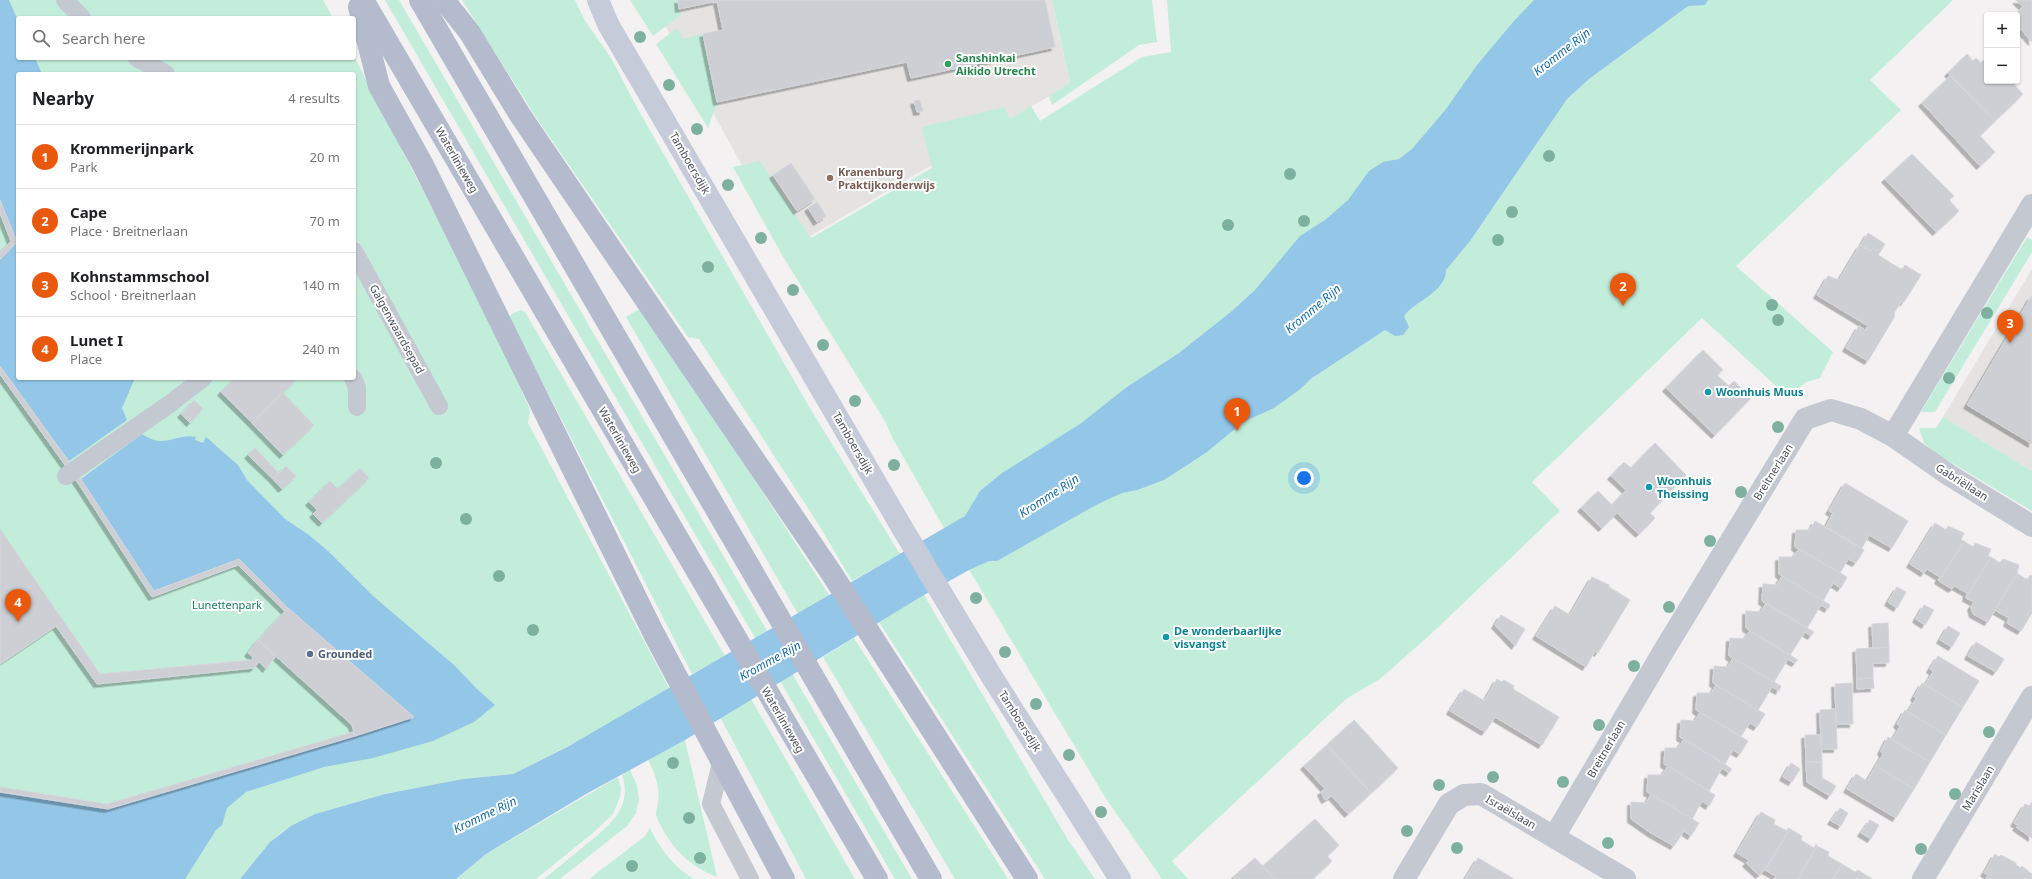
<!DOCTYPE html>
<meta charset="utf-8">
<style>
body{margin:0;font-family:"Noto Sans",sans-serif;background:#f6f6f6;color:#202124}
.controls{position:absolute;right:12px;top:12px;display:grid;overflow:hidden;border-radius:4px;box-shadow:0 1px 3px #0004}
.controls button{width:36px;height:36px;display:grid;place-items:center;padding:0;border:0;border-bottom:1px solid #e0e0e0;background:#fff;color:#202124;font:20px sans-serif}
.you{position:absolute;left:1304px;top:478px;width:14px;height:14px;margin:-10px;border:3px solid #fff;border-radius:50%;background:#1a73e8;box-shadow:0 0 0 6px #1a73e833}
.badge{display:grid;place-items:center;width:26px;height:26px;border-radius:50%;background:#ea580c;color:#fff;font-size:13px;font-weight:700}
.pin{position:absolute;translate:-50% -33px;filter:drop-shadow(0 1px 2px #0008)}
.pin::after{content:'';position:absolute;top:21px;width:14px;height:12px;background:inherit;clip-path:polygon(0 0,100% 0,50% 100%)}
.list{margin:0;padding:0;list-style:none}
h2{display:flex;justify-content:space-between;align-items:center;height:52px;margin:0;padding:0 16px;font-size:17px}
h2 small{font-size:13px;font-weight:400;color:#757577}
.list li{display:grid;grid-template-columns:26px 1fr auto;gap:12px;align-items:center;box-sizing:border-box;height:64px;padding:0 16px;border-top:1px solid #e0e0e0}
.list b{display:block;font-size:15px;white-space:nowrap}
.list p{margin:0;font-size:13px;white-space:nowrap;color:#757577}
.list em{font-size:13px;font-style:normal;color:#757577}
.icon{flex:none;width:22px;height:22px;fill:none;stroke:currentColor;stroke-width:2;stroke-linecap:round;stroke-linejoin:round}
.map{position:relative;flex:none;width:2032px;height:879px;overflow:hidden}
.search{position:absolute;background:#fff;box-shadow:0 1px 3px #0004;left:16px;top:16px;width:340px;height:44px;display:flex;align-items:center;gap:10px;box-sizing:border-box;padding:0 14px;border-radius:4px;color:#757577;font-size:15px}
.panel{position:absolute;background:#fff;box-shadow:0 1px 3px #0004;left:16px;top:72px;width:340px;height:308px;border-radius:4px}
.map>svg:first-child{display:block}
</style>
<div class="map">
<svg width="2032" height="879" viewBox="0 0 2032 879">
<defs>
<filter id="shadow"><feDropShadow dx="-3.5" dy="3.5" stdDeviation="0" flood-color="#0004"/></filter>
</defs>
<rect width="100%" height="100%" fill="#f3f1f1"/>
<!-- education -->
<path fill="#e4e3e2" d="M651 0H1052L1070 84 788 249Z
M2032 269V471L1943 417Z"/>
<!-- green -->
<path fill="#c3eddb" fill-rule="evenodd" d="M0 0H323L333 18H18V58H354V56L501 343 530 410 528 423 669 688 645 702 671 747 685 740 717 877C691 867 673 850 661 826 659 822 656 818 656 814 656 810 658 806 658 802 660 787 655 773 648 760L651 759 580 740 513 774 463 779 385 794 315 814 282 832 270 842 240 879H0ZM18 74H354V378H18Z
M385 0H399L912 879H895Z
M462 0H575L584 19 611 58 640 113 811 410 900 554 852 581 820 527 699 339 688 337 535 116Z
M630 0H678L681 15 653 36Z
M1052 0H1152L1157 42 1139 45 1052 105 1049 96 1070 83Z
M1167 0H1953L1870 80 1901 110 1736 266 1833 352 1820 378 1806 382 1788 397 1702 318 1532 482 1560 511 1432 633 1380 679 1346 699 1172 861 1188 879H1162L1105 797 940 521 893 439 886 423 782 255 733 167 760 161 811 238 932 168 922 127 1004 107 1010 119 1031 106 1040 121 1142 57 1171 52Z
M677 28 683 39 702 34 717 103 708 128 656 44Z
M2027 237 2032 240V252L1935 412H1921Z
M643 307 829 595 798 614 626 317Z
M521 310 525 312 725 656 692 674 509 317 512 314Z
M1943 417 2032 471V511L1937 454 1924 443 1919 428H1936Z
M924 595 1068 840 1095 879H1045L879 622Z
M854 638 993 855 1008 879H955L823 657Z
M751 699 855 879H806L720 717Z
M630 770 637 785 639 800 636 813 627 826 560 879H544C557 868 570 858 583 847 606 828 634 809 622 775Z
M618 777 621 788 620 797 613 814 594 832 536 879H456L486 854Z
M650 828C660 849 674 867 694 879H589L644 837Z"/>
<!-- water -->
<path fill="#93c6e7" d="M0 0H9L18 21V58H35L42 74H18V378H135L122 408 127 420 69 461 0 366V260L17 242 0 200Z
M1534 0H1708L1705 5 1688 6 1589 79 1567 99 1470 241 1446 270C1446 292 1415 301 1404 316L1409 327 1403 335 1395 336 1385 330 1312 378 1299 390 1274 408 1243 422 1207 452 1164 480 1137 490 1122 493 1096 505 997 561H989L969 570 924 595 685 740 586 794 486 854 456 879H240L270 842 291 826 315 814 385 794 463 779 513 774 569 746 965 516 980 491 1002 473 1080 424 1127 387 1179 353 1232 311 1255 290 1300 236 1325 220 1348 200 1369 171 1383 162 1399 159 1412 149 1446 109 1477 65 1514 21Z
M142 434C165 450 175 433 196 437L195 440 203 443 206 437 238 465 247 480 285 519 309 535 328 551 373 596 454 665 477 689 495 705 474 722 433 741 373 758 324 767 246 792 227 808 222 825 216 830 185 879H0V792L108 809 355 736 414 717 288 608 239 559 154 591 81 479Z"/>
<!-- building -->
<path fill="#cecfd5" stroke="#d5d6dc" filter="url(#shadow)" d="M678 0H1045L1055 47 911 78 907 62 717 102 703 34 723 30 717 1 679 9Z
M2016 0H2032V42L2017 25V15H2014L2023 7Z
M1967 54 1973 61 1976 58 1981 63 1987 57V81H2011L2023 94 1995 121 1948 73Z
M1950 76 1995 121 1980 136 1995 152 1980 166 1922 103Z
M920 100 923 111 917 112 914 101Z
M1912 154 1954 196 1949 200 1959 211 1936 232 1885 179Z
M791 163 815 199 797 211 773 175Z
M0 200 17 242 0 260V252L11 241 0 213Z
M817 202 826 216 817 222 808 208Z
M1868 233 1885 244 1880 252 1873 248 1871 251 1861 245Z
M1860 245 1871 251 1873 248 1880 252 1878 255 1902 270 1905 265 1921 275 1904 302H1901L1894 313 1895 316 1868 361 1846 348 1859 326 1865 330 1868 326 1817 295 1828 276 1839 280Z
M2031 297H2032V444L1967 405Z
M1703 350 1723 370 1717 375 1729 386 1734 381 1750 397H1752L1715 435 1666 388Z
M0 366 81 479 154 591 239 559 288 608 285 611 238 565 152 597 80 486 0 374Z
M235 378H291L294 381 296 380 252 423 221 392Z
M283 393 314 425 283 455 252 423Z
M194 400 203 409 190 423 181 414Z
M1655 443 1686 475 1650 513 1655 518 1639 534 1617 513 1602 528 1581 508 1598 491 1612 505 1626 490 1611 476 1624 462 1631 468Z
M255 448 279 473 273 479 248 455Z
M286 466 296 476 282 489 273 479Z
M360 468 369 478 322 523 313 514 317 510 309 502 330 481 338 489Z
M1845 483 1908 521 1892 548 1869 535 1862 548 1826 527 1833 513 1829 511Z
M1815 521 1864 550 1856 563 1848 559 1840 573 1795 547 1796 530H1810Z
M1935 523 1946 530 1948 526 1964 533 1961 540 1964 541 1939 581 1938 580 1940 577 1927 569 1924 573 1910 564Z
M0 529 100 674 252 660 253 657 248 653 258 640 276 656 266 669 259 662 254 668 97 684 56 626 0 664Z
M1964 541 1973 547 1975 543 1991 549 1988 556 1991 557 1966 598 1967 593 1955 586 1952 589 1939 581Z
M1799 549 1847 577 1841 588 1833 583 1823 601 1779 574V557H1793Z
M1991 557 2000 563 2003 559 2019 565 2017 573 1988 622 1973 614 1971 607 1974 602 1966 598Z
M2017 573 2027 580 2030 575 2032 576V613L2021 631 2007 623 2009 618 1995 610Z
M1782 576 1830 605 1828 609 1821 605 1807 628 1762 601 1763 584 1777 585Z
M1592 577 1609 585V587L1630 600 1598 653 1595 651 1586 667 1536 636 1555 606 1570 615Z
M1897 587 1906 592 1897 608 1888 602Z
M1766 603 1814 632 1811 636 1805 632 1790 655 1746 628V611L1761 612Z
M1924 605 1934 610 1925 625 1916 619Z
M288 608 414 717 355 736 352 725 258 640Z
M1501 615 1525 629 1515 646 1495 625Z
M1888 623 1889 647 1873 649 1872 624Z
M1948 626 1960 633 1952 647 1940 640Z
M1750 631 1798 660 1795 663 1788 659 1774 682 1729 656 1730 638 1744 639Z
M1976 642 2004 659 1996 672 1968 656Z
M1889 647V663H1873V678L1857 679 1856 649Z
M1938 656 1979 681 1963 707 1925 685 1933 672 1930 669Z
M1733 658 1781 686 1779 691 1772 687 1758 710 1713 683 1714 666 1728 667Z
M1873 678 1874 688 1857 689V679Z
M1497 679 1502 682 1504 680 1514 686 1513 689 1559 717 1542 745 1495 717 1485 732 1450 711 1464 689 1483 700H1485Z
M1852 683 1853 724H1836L1835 684Z
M1922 683 1963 707 1946 735 1908 712 1916 699 1914 697Z
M1716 685 1765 714 1757 727 1750 723 1741 736 1696 710 1697 693H1711Z
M1836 709 1837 749H1821L1820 710Z
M1905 710 1946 735 1930 762 1892 740 1900 727 1897 724Z
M1700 712 1748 741 1740 754 1733 750 1725 764 1680 737 1681 720 1695 721Z
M1354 720 1398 768 1371 793 1327 745Z
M353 732 355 736 108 809 0 792V787L107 804Z
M1805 735H1821L1822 762H1806Z
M1888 737 1930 762 1914 789 1876 766 1883 754 1881 751Z
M1684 739 1732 769 1729 773 1722 768 1709 791 1664 764 1665 748H1678Z
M1327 745 1371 793 1348 814 1332 796 1325 800 1321 792 1325 789 1304 766Z
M1806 762H1822V778L1836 786 1830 796 1807 782Z
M1791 763 1800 769 1792 782 1783 777Z
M1668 766 1715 795 1709 806 1702 801 1692 819 1647 792 1648 775H1662Z
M1876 766 1914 789 1896 818 1847 789 1856 774 1867 781Z
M1651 794 1699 823 1691 836 1684 831 1674 846 1651 833 1631 819V802L1646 803Z
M2032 802V838L2016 827 2018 825 2014 823 2025 804 2029 806Z
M1840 808 1848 813 1841 826 1831 821Z
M1761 812 1775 820 1774 824 1787 831 1788 828 1790 829 1765 870 1759 875 1746 863 1749 860 1737 853Z
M1315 819 1339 845 1327 856 1332 861 1312 879H1275L1263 866Z
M1870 820 1879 825 1871 839 1861 833Z
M1790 829 1802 836 1801 840 1814 848 1816 844 1817 846 1798 879H1774L1776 876 1765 870Z
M1817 846 1829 852 1828 856 1842 864 1833 879H1798Z
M1995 854 1999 857 2001 855 2016 863V865L2021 868 2022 866 2032 874V879H1986L1988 875 1984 873Z
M1255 858 1275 879H1235L1233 877Z
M1478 858 1514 879H1465Z
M1842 864 1855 872 1858 870 1872 879H1833Z"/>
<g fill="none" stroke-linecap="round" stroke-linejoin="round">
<!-- lane -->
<path stroke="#c3c8d1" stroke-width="18" d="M65 0 82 18
M137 58 166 74
M354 251 439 406
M353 378 357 388V407
M66 476 171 403 203 378
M722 759 711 804 750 879"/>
<!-- street -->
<path stroke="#c3c8d1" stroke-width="22" d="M1893 436 1949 475 2032 526
M1554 837 1666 647 1805 419 1831 410 1861 419 1893 436 2032 205
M1404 879 1449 804 1464 795 1481 794 1625 879
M1923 879 2032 697"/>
<!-- secondary -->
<path stroke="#c5cbd8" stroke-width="22" d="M598 0 608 24 904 531 992 677 1120 879"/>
<!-- primary -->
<path stroke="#b3bbcd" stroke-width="22" d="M363 0 877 879
M420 0 931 879
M444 0 470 33 520 115 832 574 1027 879
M359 7 379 86 423 165 654 634 784 879"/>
</g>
<!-- trees -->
<g fill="#7eb0a0">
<circle cx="640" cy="37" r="6"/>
<circle cx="669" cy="85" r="6"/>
<circle cx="697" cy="129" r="6"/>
<circle cx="1549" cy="156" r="6"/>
<circle cx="1290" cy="174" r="6"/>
<circle cx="728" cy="185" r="6"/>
<circle cx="1512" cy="212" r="6"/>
<circle cx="1304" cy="221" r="6"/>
<circle cx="1228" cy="225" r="6"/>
<circle cx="761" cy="238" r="6"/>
<circle cx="1498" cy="240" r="6"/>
<circle cx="708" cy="267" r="6"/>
<circle cx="793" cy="290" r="6"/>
<circle cx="1772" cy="305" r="6"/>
<circle cx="1987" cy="313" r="6"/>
<circle cx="1778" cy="320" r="6"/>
<circle cx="823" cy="345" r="6"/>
<circle cx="1949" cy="378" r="6"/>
<circle cx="855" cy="401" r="6"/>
<circle cx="1778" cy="427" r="6"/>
<circle cx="436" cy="463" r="6"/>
<circle cx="894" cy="465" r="6"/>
<circle cx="1741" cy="492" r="6"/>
<circle cx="466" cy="519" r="6"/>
<circle cx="1710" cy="541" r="6"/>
<circle cx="499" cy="576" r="6"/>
<circle cx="976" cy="598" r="6"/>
<circle cx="1669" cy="607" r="6"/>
<circle cx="533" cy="630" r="6"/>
<circle cx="1005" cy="652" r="6"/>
<circle cx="1634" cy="666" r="6"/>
<circle cx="1036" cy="704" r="6"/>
<circle cx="1599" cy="725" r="6"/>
<circle cx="1989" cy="732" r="6"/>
<circle cx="1069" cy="755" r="6"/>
<circle cx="673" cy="763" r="6"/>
<circle cx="1493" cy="777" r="6"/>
<circle cx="1563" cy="782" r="6"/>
<circle cx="1439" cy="785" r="6"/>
<circle cx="1955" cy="794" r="6"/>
<circle cx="1101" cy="812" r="6"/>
<circle cx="689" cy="818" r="6"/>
<circle cx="1407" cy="831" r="6"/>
<circle cx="1608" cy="843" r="6"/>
<circle cx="1457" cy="848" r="6"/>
<circle cx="1921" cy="849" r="6"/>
<circle cx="700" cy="858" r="6"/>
<circle cx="632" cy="866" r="6"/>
</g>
<!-- markers -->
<circle fill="#2e9e5b" stroke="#fff" stroke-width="1.5" cx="948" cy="64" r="4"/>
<circle fill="#8d6e63" stroke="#fff" stroke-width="1.5" cx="830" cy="178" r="4"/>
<g fill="#0f9aa8" stroke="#fff" stroke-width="1.5">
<circle cx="1708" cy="392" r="4"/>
<circle cx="1649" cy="487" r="4"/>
<circle cx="1166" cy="637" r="4"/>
</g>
<circle fill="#5c6f8a" stroke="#fff" stroke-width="1.5" cx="310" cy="654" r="4"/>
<g text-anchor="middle" stroke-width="4" stroke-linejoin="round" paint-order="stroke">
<!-- leisure labels -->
<g font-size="11" font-weight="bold" fill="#27864d" stroke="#fff" text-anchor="start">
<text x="956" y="62">Sanshinkai<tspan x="956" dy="13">Aikido Utrecht</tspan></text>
</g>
<!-- street labels -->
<g font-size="11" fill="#4a505d" stroke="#fff">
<text transform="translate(457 160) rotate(60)" y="4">Waterlinieweg</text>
<text transform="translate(690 163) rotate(60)" y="4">Tamboersdijk</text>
<text transform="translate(397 329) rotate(61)" y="4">Galgenwaardsepad</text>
<text transform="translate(620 440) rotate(60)" y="4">Waterlinieweg</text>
<text transform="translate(853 443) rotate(60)" y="4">Tamboersdijk</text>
<text transform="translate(1773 472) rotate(-58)" y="4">Breitnerlaan</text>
<text transform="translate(1962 482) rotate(32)" y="4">Gabriëllaan</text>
<text transform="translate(783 720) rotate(60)" y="4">Waterlinieweg</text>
<text transform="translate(1020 721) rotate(58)" y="4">Tamboersdijk</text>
<text transform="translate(1606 749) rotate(-60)" y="4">Breitnerlaan</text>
<text transform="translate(1978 788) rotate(-59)" y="4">Marislaan</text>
<text transform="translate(1511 812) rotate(30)" y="4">Israëlslaan</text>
</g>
<!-- education labels -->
<g font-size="11" font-weight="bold" fill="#785e54" stroke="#fff" text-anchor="start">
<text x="838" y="176">Kranenburg<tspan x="838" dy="13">Praktijkonderwijs</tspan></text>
</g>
<!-- culture labels -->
<g font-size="11" font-weight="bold" fill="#0d838f" stroke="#fff" text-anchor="start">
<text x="1716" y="396">Woonhuis Muus</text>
<text x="1657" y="485">Woonhuis<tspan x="1657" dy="13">Theissing</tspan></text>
<text x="1174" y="635">De wonderbaarlijke<tspan x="1174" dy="13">visvangst</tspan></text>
</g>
<!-- park labels -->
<g font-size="11" fill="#1e7b5e" stroke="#fff">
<text x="227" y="609">Lunettenpark</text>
</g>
<!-- service labels -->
<g font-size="11" font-weight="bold" fill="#4e5e75" stroke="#fff" text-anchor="start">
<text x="318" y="658">Grounded</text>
</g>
<!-- water labels -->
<g font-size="12" font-style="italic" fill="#166ba3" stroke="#fff">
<text transform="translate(1562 52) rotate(-38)" y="4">Kromme Rijn</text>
<text transform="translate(1313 309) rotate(-40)" y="4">Kromme Rijn</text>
<text transform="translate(1049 496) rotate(-33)" y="4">Kromme Rijn</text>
<text transform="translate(770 661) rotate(-29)" y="4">Kromme Rijn</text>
<text transform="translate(485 815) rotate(-26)" y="4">Kromme Rijn</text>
</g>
</g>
</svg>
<div class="controls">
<button>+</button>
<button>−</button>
</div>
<div class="you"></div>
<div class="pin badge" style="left:1237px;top:431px">1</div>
<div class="pin badge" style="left:1623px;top:306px">2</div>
<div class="pin badge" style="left:2010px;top:343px">3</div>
<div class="pin badge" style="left:18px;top:622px">4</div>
<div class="search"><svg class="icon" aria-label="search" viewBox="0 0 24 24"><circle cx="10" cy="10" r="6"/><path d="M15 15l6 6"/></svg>Search here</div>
<section class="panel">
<h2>Nearby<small>4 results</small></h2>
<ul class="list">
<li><span class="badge">1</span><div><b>Krommerijnpark</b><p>Park</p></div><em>20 m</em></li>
<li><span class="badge">2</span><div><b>Cape</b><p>Place · Breitnerlaan</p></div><em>70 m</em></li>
<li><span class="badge">3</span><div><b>Kohnstammschool</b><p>School · Breitnerlaan</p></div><em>140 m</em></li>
<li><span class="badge">4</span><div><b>Lunet I</b><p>Place</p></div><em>240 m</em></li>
</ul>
</section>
</div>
